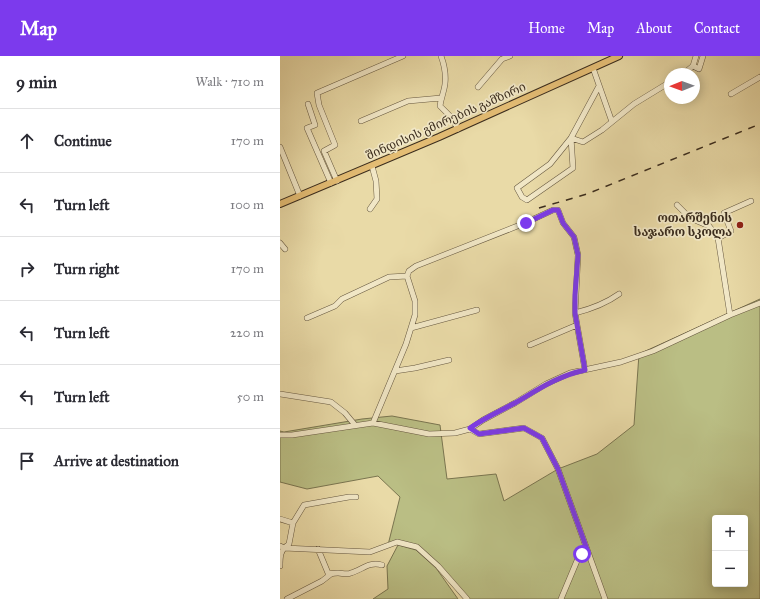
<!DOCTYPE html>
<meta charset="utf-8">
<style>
body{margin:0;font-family:"IM FELL Great Primer","Noto Serif Georgian",serif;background:#f2f2f3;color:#2b2b33}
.controls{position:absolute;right:12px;bottom:12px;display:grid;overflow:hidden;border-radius:4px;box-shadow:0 2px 10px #0003}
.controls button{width:36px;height:36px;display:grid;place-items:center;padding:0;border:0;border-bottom:1px solid #e1e1e2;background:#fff;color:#2b2b33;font:20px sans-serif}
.compass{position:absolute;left:384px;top:12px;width:36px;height:36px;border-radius:50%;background:#fff;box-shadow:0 2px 10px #0003;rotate:269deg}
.stop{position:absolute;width:12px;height:12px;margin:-9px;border:3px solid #7c3aed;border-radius:50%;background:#fff}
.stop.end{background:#7c3aed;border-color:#fff;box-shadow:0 1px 4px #0008}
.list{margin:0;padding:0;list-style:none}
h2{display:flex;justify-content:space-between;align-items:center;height:52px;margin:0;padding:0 16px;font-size:17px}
h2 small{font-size:13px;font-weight:400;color:#7c7c81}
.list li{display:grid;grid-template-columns:26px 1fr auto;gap:12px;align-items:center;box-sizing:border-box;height:64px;padding:0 16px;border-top:1px solid #e1e1e2}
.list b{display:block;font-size:15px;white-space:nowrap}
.list em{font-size:13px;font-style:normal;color:#7c7c81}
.icon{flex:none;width:22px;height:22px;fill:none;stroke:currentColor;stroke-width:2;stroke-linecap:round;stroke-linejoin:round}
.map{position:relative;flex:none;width:480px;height:543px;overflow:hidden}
header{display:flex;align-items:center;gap:24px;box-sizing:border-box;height:56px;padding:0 20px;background:#7c3aed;color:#fff}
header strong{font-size:19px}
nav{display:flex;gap:22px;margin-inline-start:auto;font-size:14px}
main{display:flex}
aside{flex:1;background:#fff}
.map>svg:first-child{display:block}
</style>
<header>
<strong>Map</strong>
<nav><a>Home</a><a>Map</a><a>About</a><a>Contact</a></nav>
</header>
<main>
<aside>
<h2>9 min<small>Walk · 710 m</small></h2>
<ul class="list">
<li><svg class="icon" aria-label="ahead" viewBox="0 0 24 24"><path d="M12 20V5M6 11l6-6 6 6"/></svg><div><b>Continue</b></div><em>170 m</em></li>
<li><svg class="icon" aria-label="left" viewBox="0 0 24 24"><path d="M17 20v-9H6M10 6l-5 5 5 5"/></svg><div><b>Turn left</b></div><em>100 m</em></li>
<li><svg class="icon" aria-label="right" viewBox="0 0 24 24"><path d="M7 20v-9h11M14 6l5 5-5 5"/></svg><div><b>Turn right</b></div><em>170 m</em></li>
<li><svg class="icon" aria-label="left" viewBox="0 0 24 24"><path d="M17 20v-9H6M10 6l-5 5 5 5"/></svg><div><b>Turn left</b></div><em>220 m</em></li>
<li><svg class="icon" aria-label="left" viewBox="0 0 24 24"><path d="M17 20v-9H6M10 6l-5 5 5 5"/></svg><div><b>Turn left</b></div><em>50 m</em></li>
<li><svg class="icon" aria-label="arrive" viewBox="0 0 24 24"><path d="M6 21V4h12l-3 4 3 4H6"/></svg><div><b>Arrive at destination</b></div></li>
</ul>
</aside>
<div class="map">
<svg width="480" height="543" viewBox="0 0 480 543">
<rect width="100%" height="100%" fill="#e9daa7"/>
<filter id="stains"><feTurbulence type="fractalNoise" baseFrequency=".005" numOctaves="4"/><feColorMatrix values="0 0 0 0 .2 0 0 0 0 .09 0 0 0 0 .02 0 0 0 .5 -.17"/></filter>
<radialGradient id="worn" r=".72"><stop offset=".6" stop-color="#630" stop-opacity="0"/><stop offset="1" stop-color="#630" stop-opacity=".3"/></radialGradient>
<!-- green -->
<path fill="#babe84" stroke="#7a7550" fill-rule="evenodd" d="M480 243V543H187L137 491 117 486 108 489 120 441 98 420 27 433 0 426V375L4 376 82 363 112 360 160 369 167 423 216 418 224 445 278 413 317 398 354 369 359 298ZM435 462H465V528H435Z
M118 489 136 494 156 512 178 543H93L108 533 107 510Z"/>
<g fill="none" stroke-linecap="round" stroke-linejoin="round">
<!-- minor casing -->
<g stroke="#665840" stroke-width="6">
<path id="minor" d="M161 0C164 8 166 19 165 28 164 36 161 42 160 50L172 62 178 73
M413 10 419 13 423 0
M313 12 332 66
M403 18 413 10 416 0
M319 30 291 82 270 108 237 132 242 141 247 144 293 112 291 82 303 86 322 74 354 48 390 26
M198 31 222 3 230 0
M451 38 480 21
M28 48 35 69 27 72 51 127
M81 65 128 45 161 42
M0 91 20 140
M57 125 44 95 55 89 39 49 37 37 123 0
M397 149 410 162 429 170 438 182
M90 153 97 143 96 125 92 110
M0 187 5 193
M295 257C311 253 325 248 339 238
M450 259 480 247
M27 262 55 250 62 243 109 221 127 220
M131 272 197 254
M250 289 297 269
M115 315 135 312 169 304
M0 338 51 346 65 357 75 369
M93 367 149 378 175 377 190 373 203 364 235 347 266 328 290 317 341 306 373 295 450 259 438 182 451 175 444 157 471 145
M190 373 199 378 244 372 262 382 278 413 325 543
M0 379H12L93 367 126 288 135 259V245L127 220 129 215 136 210 245 167 273 154H278L283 167 294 181 298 199 295 257 305 314
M0 463 13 467
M0 490 4 492 90 496 117 486 137 491 158 510 187 543
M38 493 48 517C52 518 54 517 58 517 62 517 67 519 71 517 82 514 89 505 102 509
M0 510C0 500 0 494 9 488L13 467 24 449 69 441H76
M7 543 42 525 51 518
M281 543 299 500 308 496"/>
</g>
<!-- major casing -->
<g stroke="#3a2c1d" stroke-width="8">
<path id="major" d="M0 148 159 81 339 0"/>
</g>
<!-- minor -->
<use href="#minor" stroke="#f1e7c6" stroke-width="5"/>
<!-- major -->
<use href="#major" stroke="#e4bd74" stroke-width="6"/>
<!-- rail -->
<path stroke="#3a2c1d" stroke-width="1.5" stroke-dasharray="7 7" stroke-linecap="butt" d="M259 152 307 138 480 68"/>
</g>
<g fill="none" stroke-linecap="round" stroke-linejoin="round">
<!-- route -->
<path stroke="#7c3aed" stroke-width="5" d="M246 167 273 154H278L283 167 294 181 298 199 295 239V257L305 314C278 320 259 333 235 347 220 355 204 362 190 372L199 378 244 372 262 382 278 413 308 496 302 498"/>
</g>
<!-- markers -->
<circle fill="#8f2418" stroke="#f1e7c6" stroke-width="1.5" cx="460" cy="169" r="4"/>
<g text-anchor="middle" stroke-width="3.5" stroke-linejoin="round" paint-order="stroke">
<!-- street labels -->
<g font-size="12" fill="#3a2c1d" stroke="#f1e7c6">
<text transform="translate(166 65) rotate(-24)" y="4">შინდისის გმირების გამზირი</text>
</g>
<!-- poi labels -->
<g font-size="12" font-weight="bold" fill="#3a2c1d" stroke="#f1e7c6" text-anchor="end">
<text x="452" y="166">ოთარშენის<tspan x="452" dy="14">საჯარო სკოლა</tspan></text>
</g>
</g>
<rect width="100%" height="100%" filter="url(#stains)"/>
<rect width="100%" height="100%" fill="url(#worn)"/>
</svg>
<div class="controls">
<button>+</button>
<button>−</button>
</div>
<svg class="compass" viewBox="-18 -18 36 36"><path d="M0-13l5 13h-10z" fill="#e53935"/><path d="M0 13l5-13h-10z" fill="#7c7c81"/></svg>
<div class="stop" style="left:302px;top:498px"></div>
<div class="stop end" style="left:246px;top:167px"></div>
</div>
</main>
